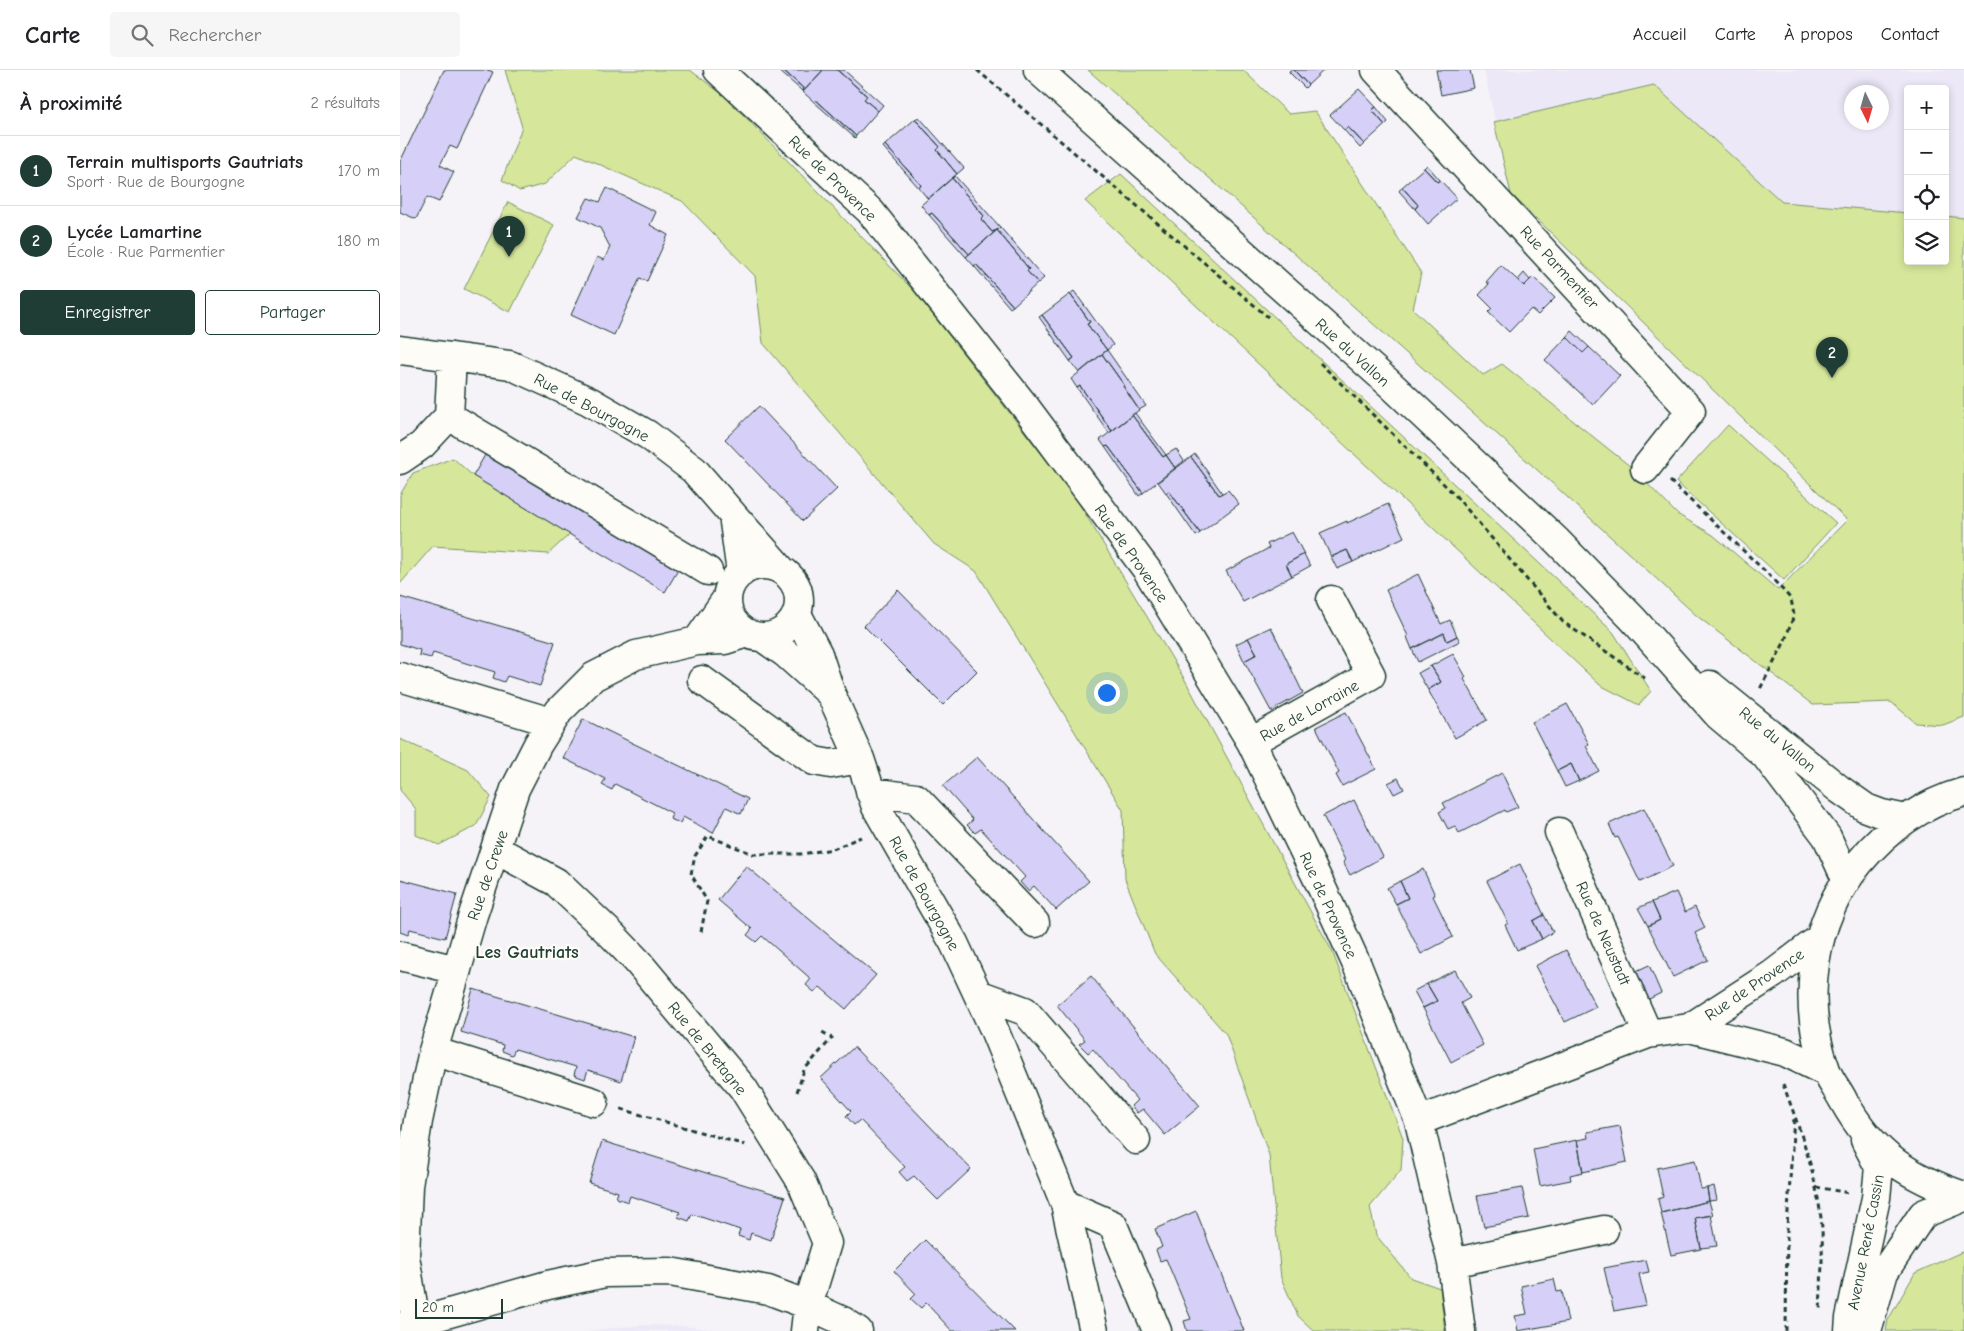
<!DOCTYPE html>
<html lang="fr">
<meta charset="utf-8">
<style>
body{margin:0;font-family:"Comic Neue",sans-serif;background:#f6f6f6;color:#202124}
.controls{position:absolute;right:15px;top:15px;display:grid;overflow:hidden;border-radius:5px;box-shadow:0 2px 8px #0003}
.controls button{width:45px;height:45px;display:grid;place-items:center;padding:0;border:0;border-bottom:1px solid #e0e0e0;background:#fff;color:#202124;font:25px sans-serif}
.compass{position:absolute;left:1444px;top:15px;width:45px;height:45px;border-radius:50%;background:#fff;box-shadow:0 2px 8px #0003;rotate:175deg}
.scale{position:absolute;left:15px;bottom:12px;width:88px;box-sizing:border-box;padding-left:5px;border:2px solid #1f3d34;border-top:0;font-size:14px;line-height:18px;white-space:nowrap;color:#1f3d34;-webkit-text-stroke:4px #fdfcf7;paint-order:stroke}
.you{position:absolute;left:706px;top:622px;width:18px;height:18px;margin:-12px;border:4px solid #fff;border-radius:50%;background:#1a73e8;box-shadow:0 0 0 8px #1a73e833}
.badge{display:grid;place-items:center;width:32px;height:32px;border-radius:50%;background:#1f3d34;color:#fff;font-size:16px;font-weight:700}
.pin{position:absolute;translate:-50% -41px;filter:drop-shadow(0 1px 2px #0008)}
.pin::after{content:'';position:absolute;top:26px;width:18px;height:15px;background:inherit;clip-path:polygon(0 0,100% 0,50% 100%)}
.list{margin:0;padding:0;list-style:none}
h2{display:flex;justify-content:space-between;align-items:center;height:65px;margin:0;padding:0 20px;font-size:21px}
h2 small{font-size:16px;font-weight:400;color:#757577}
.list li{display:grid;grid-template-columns:32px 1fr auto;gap:15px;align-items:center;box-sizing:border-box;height:70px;padding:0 20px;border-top:1px solid #e0e0e0}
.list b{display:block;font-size:19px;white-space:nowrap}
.list p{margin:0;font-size:16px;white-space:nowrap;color:#757577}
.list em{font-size:16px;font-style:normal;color:#757577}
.actions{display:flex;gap:10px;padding:15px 20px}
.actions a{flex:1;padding:11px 0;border:1px solid #1f3d34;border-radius:5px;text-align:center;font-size:18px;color:#1f3d34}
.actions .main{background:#1f3d34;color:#fff}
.icon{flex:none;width:28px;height:28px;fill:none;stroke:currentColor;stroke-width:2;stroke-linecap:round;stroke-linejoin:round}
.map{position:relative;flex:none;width:1564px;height:1261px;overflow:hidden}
header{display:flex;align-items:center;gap:30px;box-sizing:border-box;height:70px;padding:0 25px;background:#fff;border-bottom:1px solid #e0e0e0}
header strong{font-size:24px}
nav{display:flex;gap:28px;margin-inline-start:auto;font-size:18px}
.search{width:350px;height:45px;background:#f6f6f6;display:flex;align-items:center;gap:12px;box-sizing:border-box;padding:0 18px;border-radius:5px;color:#757577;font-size:19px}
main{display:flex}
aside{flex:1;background:#fff}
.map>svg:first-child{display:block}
</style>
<header>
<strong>Carte</strong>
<div class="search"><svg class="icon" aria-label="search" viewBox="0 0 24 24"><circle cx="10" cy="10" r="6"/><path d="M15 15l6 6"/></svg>Rechercher</div>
<nav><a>Accueil</a><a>Carte</a><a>À propos</a><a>Contact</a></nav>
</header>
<main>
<aside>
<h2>À proximité<small>2 résultats</small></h2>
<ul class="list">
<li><span class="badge">1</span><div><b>Terrain multisports Gautriats</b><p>Sport · Rue de Bourgogne</p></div><em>170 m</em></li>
<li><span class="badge">2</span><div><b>Lycée Lamartine</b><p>École · Rue Parmentier</p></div><em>180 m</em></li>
</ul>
<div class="actions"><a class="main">Enregistrer</a><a>Partager</a></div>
</aside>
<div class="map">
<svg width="1564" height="1261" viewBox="0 0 1564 1261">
<rect width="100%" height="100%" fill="#f5f3f7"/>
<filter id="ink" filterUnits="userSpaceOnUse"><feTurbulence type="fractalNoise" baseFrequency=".02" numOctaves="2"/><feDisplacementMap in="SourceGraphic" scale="10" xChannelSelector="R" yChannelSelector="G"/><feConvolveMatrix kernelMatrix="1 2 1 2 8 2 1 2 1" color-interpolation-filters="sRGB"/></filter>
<g filter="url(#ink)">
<!-- built -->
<path fill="#ece8f7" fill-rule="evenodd" d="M1084 0H1564V425L1111 124ZM1508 19H1545V191H1508ZM1452 22H1482V52H1452Z
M242 1255 283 1256 324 1261H185Z"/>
<!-- green -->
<path fill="#d6e79b" stroke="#7a9268" d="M105 0H290L326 27 514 221 674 425 785 610 932 881 1003 1068 1001 1100 970 1137 976 1165 1011 1208 1040 1218 1045 1261H914L898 1246 881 1208 869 1085 826 964 755 884 725 809 723 740 576 501 534 474 363 273 355 206 282 131 176 84 145 114 120 121 102 110 122 57Z
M688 0H843L889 44 915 41 1021 203 1013 239 1083 305 1102 294 1231 397 1277 444 1313 465 1378 520 1447 450 1111 124 1094 52 1254 15 1382 132 1508 143V191H1545V146L1564 148V647L1543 655 1516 653 1491 632 1413 635 1297 546 1153 414Z
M721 104 1213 562 1251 621 1239 635 1200 615 685 131Z
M108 132 154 155 110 242 64 219Z
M1328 355 1436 453 1384 510 1276 412Z
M53 388 73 406 170 464 148 484 33 476 0 514V425L13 403Z
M0 669 68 700 91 727 76 756 39 775 16 765V739L0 720Z
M1564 1181V1261H1486L1488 1250 1515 1203Z"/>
<!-- building -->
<path fill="#d6cff7" stroke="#1f3d34" d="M44 0H88L93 2 57 79 50 76 40 95 54 102 39 132 27 127 16 149 0 142V92Z
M378 0H383L403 18 402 21Z
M383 0H423L403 22 402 21 403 18Z
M423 0H437L467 26 464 29 478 41 456 66 416 30 414 32 403 22Z
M437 0H444L483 35 478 41 464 29 467 26Z
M890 0H894L908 15 905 18 889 2Z
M894 0H924L908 15Z
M1036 0H1070L1074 18 1041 25Z
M959 19 976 37 972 40 985 55 964 74 948 57 944 60 930 45Z
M416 30 456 66 455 68 414 32Z
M976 37 988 52 985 55 972 40Z
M519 47 564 98 557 104 537 80 540 77 515 49Z
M515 49 540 77 537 80 557 104 528 129 519 118 521 115 485 75Z
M948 57 964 74 960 78 944 60Z
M485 75 521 115 519 118 483 77Z
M1027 95 1040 110 1037 112 1024 98Z
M1024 98 1037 112 1040 110 1057 128 1028 154 1015 139 1018 135 1002 117Z
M555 106 600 157 597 160 592 162 581 149 584 146 552 108Z
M552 108 584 146 581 149 592 162 597 160 569 184 532 143 529 145 521 135Z
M1002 117 1018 135 1015 139 999 121Z
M207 118 256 142 250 155 268 165 247 211 240 208 214 265 171 245 197 187 204 190 210 177 200 158 178 147 188 128 200 132Z
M532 143 569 184 566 187 529 145Z
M600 157 644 208 638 213 627 201 629 199 597 160Z
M597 160 629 199 627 201 638 213 613 236 576 194 574 196 566 187Z
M576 194 613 236 610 238 574 196Z
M1101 195 1124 216 1133 207 1155 228 1138 245 1131 239 1109 262 1088 242 1092 238 1079 225 1089 214 1086 212Z
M1124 203 1130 210 1124 216 1118 210Z
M674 221 713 275 707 280 687 254 690 252 670 224Z
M670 224 690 252 687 254 707 280 679 303 670 291 674 288 642 245Z
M642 245 674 288 670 291 639 247Z
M1172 261 1189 277 1183 283 1167 267Z
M1167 267 1183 283 1189 277 1220 306 1193 335 1145 290Z
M707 280 746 336 739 340 723 316 724 315 702 284Z
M702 284 724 315 723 316 739 340 712 361 680 316 677 318 671 309Z
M680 316 712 361 709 363 677 318Z
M359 336 437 419 403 451 325 369Z
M735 343 766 385 763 387 732 345Z
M732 345 763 387 766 385 775 398 743 423 708 376 705 377 700 370Z
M708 376 743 423 739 426 705 377Z
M776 379 784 391 775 398 766 385Z
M795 384 822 423 819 425 791 387Z
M85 385 278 500 265 522 73 406Z
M791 387 819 425 828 420 839 434 800 463 769 421 766 423 758 412Z
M769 421 800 463 796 466 766 423Z
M988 434 1004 467 953 492 947 480 931 487 920 463 947 451V453Z
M892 462 904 484 886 494 892 506 843 532 826 501 869 478 867 474Z
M947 480 953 492 937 499 931 487Z
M904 484 910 496 892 506 886 494Z
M1018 504 1041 554 1050 550 1057 566 1047 571 1044 563 1012 579 1007 567 1008 566 986 520Z
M498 520 577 601 543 635 464 556Z
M0 527 155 572 140 616 107 606 104 612 93 608 95 602 33 583 31 588 19 585 20 580 0 574Z
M871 557 903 623 871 641 844 591 857 584 848 568Z
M1044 563 1047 571 1057 566 1060 571 1018 592 1012 579Z
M848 568 857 584 844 591 836 574Z
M1053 584 1066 607 1064 609 1087 650 1055 668 1028 620 1041 612 1031 596Z
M1031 596 1041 612 1028 620 1018 603Z
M1167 634 1189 674 1186 676 1199 701 1179 711 1171 694 1157 701 1132 652Z
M946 642 976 699 942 716 936 705 939 703 916 657Z
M183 649 348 729 341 744 326 737 313 763 283 747 280 753 270 749 272 743 215 714 212 720 202 715 205 709 163 688Z
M577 687 689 811 656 840 634 816 628 821 620 812 625 807 581 759 575 763 567 755 573 750 543 716Z
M1171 694 1179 711 1165 717 1157 701Z
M1102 703 1118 737 1106 742 1105 740 1059 763 1055 756 1048 759 1039 742 1046 738 1043 733Z
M998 708 1004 719 994 724 988 713Z
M954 730 983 787 950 805 943 792 945 790 923 746Z
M1244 738 1273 796 1240 812 1218 767 1215 768 1209 754Z
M1120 794 1144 845 1133 851 1142 869 1117 880 1105 855 1108 853 1087 811Z
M346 796 476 905 446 939 420 917 414 922 406 915 411 909 362 866 356 872 347 865 352 859 318 830Z
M1023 799 1035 825 1033 826 1053 867 1021 884 996 834 1008 828 1000 811Z
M0 809 57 824 45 868 10 859 8 865 0 862Z
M1000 811 1008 828 996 834 987 818Z
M1276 822 1285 842 1295 837 1305 858 1295 863 1308 890 1273 907 1248 856 1260 850 1252 832Z
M1252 832 1260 850 1248 856 1238 838Z
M1144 845 1153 862 1142 869 1133 851Z
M1166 880 1196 937 1165 952 1135 896Z
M1249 895 1261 923 1245 931 1232 903Z
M1055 900 1070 928 1061 933 1083 975 1051 992 1023 938 1037 931 1027 914Z
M691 906 800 1036 765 1065 743 1039 737 1043 731 1036 737 1030 693 979 688 983 679 974 685 970 657 935Z
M1027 914 1037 931 1023 938 1014 921Z
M73 919 234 967 221 1011 188 1000 185 1009 174 1005 176 997 115 979 112 985 102 981 103 975 61 962Z
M454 977 571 1099 538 1130 514 1106 507 1111 499 1102 505 1097 460 1050 454 1055 446 1046 451 1041 421 1008Z
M1220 1056 1227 1092 1183 1102 1177 1070 1188 1068 1187 1062Z
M1177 1070 1183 1102 1170 1105 1171 1110 1140 1116 1133 1079Z
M202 1071 385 1127 371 1170 351 1163 349 1170 338 1166 340 1160 292 1144 289 1151 278 1147 280 1142 230 1126 228 1132 216 1128 218 1122 189 1113Z
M1295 1090 1301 1119 1307 1118 1309 1131 1261 1143 1258 1129 1263 1127 1257 1098Z
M1314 1116 1317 1130 1309 1131 1307 1118Z
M1122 1118 1129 1148 1084 1157 1077 1126Z
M1309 1131 1313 1145 1295 1148 1301 1179 1271 1185 1261 1143Z
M796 1141 844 1261H787L784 1251 791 1249 766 1189 760 1191 756 1180 762 1177 755 1159Z
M1311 1145 1317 1176 1301 1178 1295 1148Z
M525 1170 615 1261H552L526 1233 521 1238 511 1229 516 1224 494 1201Z
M1246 1190 1249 1202 1239 1204 1246 1235 1214 1241 1204 1198Z
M1154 1209 1157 1222 1162 1221 1168 1252 1118 1261 1115 1246 1127 1244 1121 1216Z"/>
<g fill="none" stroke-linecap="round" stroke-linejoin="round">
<!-- minor casing -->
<g stroke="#1f3d34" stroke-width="31">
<path id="minor" d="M318 0 470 141 627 339 747 500 851 672 922 818 957 895 1019 1051 1052 1193 1061 1261
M638 0 990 314 1157 471 1233 549 1318 645 1365 685 1427 767 1446 809
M976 0 1291 341 1245 399
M0 280 110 295 189 331 248 365 294 400 333 445
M49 346 308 501
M0 390 22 375 49 346 52 287
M327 531a36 36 0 1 1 72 0a36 36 0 1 1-72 0Z
M341 503 333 445 380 498
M327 528 297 571 325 570 347 563
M362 567 385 583 431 624 418 584 397 544
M0 607 151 652
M302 610 414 691 431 694 460 689
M1310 615 1439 719 1466 738 1482 744 1506 749
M431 624 460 689 476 737 554 873 593 957 665 1134 694 1261
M851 672 971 605 931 530
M470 722 516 728 635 853
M1564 722C1522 734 1486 760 1459 793 1412 851 1400 930 1426 1000 1430 1011 1438 1020 1443 1030 1457 1055 1473 1076 1496 1093 1517 1108 1540 1118 1564 1126
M1159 762 1248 964
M95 779 156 812 213 866 237 891 343 1018 401 1111 427 1173 408 1235 405 1261
M1419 869 1373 904 1289 958 1385 982 1426 1002
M0 886 57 900
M578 924 625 941 736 1070
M33 981 194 1032
M1019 1051 1248 964 1289 958
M665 1134 713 1155 757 1261
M1052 1193 1204 1160
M16 1253 5 1186 8 1116 18 1051 33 981 73 845 115 719 138 674 159 641 193 607 236 585 297 571
M0 1257 148 1215 205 1203 270 1202 368 1220 408 1235 443 1251 458 1261
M1449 1261 1450 1248 1476 1128 1479 1097 1465 1070
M1467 1261 1484 1202 1523 1144 1564 1127"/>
</g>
<!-- path -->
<path stroke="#1f3d34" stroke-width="3" stroke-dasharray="5 4" stroke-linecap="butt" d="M577 0 868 247
M920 293 1055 425 1163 552 1246 609
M1270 411 1368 504 1391 529 1394 545 1384 573 1360 619
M301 862 307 831 291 804 295 786 308 766 353 784H401L433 779 461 767
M1383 1014C1400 1059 1418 1109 1422 1158 1423 1185 1421 1214 1420 1242
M397 1022 404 1000 432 968 419 960
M221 1039 345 1075
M1416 1117 1449 1123
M1386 1261 1387 1157 1394 1047"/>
<!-- minor -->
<use href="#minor" stroke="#fdfcf7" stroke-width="28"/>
</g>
</g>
<g text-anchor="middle" stroke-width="4.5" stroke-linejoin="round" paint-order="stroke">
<!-- street labels -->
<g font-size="16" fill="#1f3d34" stroke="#fdfcf7">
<text transform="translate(433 108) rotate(44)" y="6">Rue de Provence</text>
<text transform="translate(1160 197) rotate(47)" y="6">Rue Parmentier</text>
<text transform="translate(953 282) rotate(42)" y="6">Rue du Vallon</text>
<text transform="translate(192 337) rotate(28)" y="6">Rue de Bourgogne</text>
<text transform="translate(732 483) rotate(55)" y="6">Rue de Provence</text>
<text transform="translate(909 640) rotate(-29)" y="6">Rue de Lorraine</text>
<text transform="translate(1378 669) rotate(39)" y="6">Rue du Vallon</text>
<text transform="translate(87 805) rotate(-71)" y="6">Rue de Crewe</text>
<text transform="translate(525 823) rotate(61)" y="6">Rue de Bourgogne</text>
<text transform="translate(929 835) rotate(65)" y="6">Rue de Provence</text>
<text transform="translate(1204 863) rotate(66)" y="6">Rue de Neustadt</text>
<text transform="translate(1354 914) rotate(-34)" y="6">Rue de Provence</text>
<text transform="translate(308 978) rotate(51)" y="6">Rue de Bretagne</text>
<text transform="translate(1465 1172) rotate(-79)" y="6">Avenue René Cassin</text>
</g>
<!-- neighbourhood labels -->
<g font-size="18" font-weight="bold" fill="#1f3d34" stroke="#fdfcf7">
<text x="127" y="888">Les Gautriats</text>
</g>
</g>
</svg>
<div class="controls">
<button>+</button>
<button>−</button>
<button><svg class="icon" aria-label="locate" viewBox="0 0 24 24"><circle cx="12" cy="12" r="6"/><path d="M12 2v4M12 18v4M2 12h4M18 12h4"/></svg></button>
<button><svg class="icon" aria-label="layers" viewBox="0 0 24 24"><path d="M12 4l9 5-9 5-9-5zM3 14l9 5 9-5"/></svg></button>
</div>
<svg class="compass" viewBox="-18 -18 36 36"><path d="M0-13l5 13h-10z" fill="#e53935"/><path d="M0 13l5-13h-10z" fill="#757577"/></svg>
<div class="scale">20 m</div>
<div class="you"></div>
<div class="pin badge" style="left:109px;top:187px">1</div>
<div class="pin badge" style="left:1432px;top:308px">2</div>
</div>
</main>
